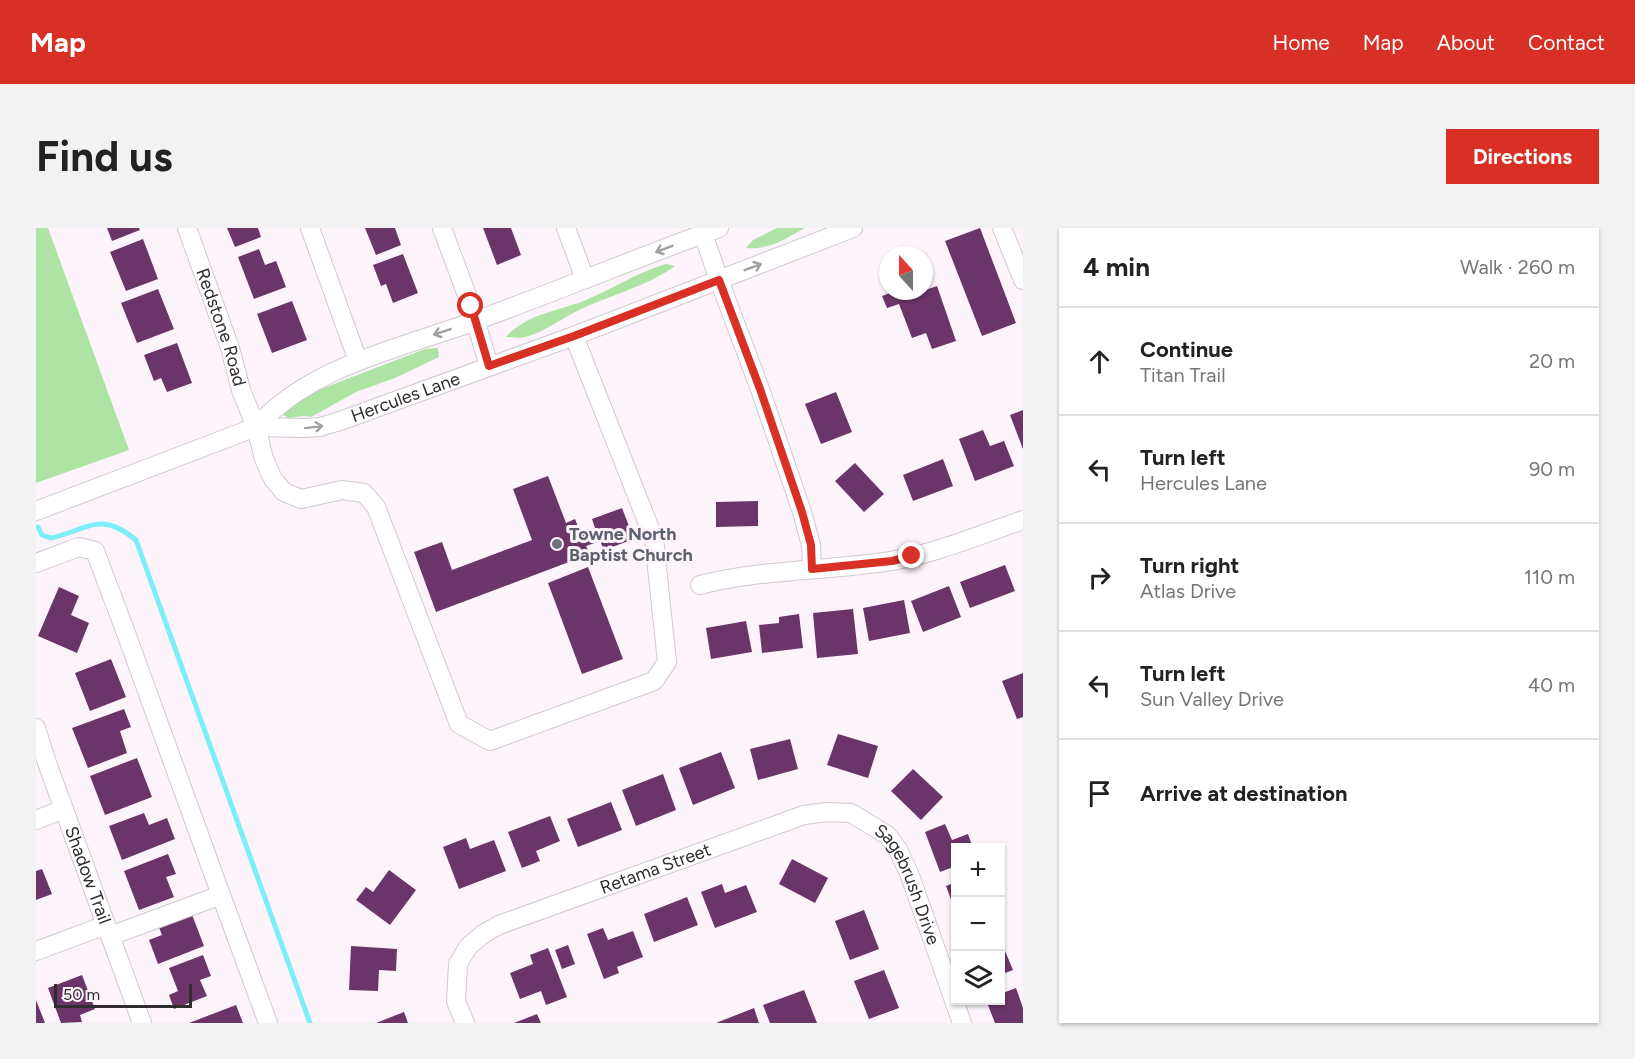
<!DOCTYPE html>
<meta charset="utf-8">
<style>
body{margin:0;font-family:Figtree,sans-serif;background:#f2f2f2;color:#222}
.controls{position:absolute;right:18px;bottom:18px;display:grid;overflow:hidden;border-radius:0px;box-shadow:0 2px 4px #0004}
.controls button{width:54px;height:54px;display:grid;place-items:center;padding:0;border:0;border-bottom:2px solid #e0e0e0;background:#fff;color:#222;font:30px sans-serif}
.compass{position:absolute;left:843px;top:18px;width:54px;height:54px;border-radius:50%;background:#fff;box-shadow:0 2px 4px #0004;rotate:339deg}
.scale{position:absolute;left:18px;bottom:15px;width:138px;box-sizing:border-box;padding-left:6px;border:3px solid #2f2b2e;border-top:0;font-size:16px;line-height:21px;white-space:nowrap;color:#2f2b2e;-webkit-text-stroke:4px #fcf3fb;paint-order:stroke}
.stop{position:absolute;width:18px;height:18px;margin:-14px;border:4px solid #d93025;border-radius:50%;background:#fff}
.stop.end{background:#d93025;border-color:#fff;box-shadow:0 2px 6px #0008}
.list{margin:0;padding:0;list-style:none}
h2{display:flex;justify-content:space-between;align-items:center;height:78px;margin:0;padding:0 24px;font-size:26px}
h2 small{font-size:20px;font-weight:400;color:#767676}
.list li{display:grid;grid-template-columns:39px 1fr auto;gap:18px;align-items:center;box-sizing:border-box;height:108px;padding:0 24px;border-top:2px solid #e0e0e0}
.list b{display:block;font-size:22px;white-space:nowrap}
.list p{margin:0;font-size:20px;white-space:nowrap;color:#767676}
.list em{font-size:20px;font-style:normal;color:#767676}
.icon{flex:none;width:33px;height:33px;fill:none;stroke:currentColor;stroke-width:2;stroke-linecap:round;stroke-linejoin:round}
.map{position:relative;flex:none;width:987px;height:795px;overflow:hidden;border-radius:0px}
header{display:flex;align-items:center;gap:36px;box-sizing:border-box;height:84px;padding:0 30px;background:#d93025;color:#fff}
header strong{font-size:28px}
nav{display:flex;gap:33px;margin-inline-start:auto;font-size:21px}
.intro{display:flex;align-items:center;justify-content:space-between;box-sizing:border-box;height:144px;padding:0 36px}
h1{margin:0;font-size:42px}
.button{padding:15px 27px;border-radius:0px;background:#d93025;color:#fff;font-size:21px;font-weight:700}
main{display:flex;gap:36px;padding:0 36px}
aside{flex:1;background:#fff;border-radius:0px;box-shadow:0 2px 4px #0004}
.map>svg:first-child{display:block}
</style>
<header>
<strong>Map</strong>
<nav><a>Home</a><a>Map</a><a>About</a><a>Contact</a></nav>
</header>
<div class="intro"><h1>Find us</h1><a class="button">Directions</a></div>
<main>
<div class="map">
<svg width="987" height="795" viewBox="0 0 987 795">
<rect width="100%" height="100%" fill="#fcf3fb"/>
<!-- green -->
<path fill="#ade4a3" d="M0 0H12L93 222 0 255Z
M741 0H769C749 11 733 22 710 20L717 12Z
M630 36 639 38C610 59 574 67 543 82 524 91 505 107 484 110 480 110 475 109 470 109 490 86 523 83 550 72 577 61 601 44 630 36Z
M402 120 403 129 359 150 320 164 275 189 268 188 252 190 247 187 251 181 272 166 389 121Z"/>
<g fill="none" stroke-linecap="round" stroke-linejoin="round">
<!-- stream -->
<path stroke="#7ceef7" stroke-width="5" d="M2 299 6 307 15 310C52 302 63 282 100 312L274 795"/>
</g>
<!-- building -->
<path fill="#6b3569" d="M71 0H103L104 2 76 13Z
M191 0H222L225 9 199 19Z
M329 0H359L365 17 340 27Z
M447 0H475L485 27 461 37Z
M944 0 980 95 946 108 909 13Z
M107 11 122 51 90 63 74 24Z
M223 21 229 37 240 33 250 59 218 71 202 29Z
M367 26 382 65 357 75 350 56 345 58 337 37Z
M901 58 920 113 896 121 890 105 876 110 863 76 851 80 846 68 859 63H877L878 66Z
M122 61 138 101 101 115 85 75Z
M256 73 271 112 236 125 221 86Z
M141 115 156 155 131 164 125 150 118 153 108 127Z
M800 164 816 204 785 216 769 176Z
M987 182V221L974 187Z
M947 202 954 218 968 213 978 238 939 253 923 211Z
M907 231 917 258 877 273 867 247Z
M819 235 848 266 828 284 799 253Z
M512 248 530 295 539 291 545 306 559 300 556 291 586 280 598 311 568 322 564 313 550 318 554 326 400 384 378 324 406 314 416 342 496 312 477 261Z
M722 273V298L680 299V274Z
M969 337 979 363 934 380 924 354Z
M552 339 587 431 546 446 512 355Z
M913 358 925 389 887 404 875 373Z
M23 359 43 368 35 387 53 395 41 425 2 408Z
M868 372 874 405 833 413 827 380Z
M817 381 822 426 781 430 777 385Z
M763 386 767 420 726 425 723 397 743 395V389Z
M710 393 716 424 675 431 670 400Z
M75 431 90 469 54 483 39 445Z
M987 445V489L981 491 966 453Z
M88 481 95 499 84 503 91 525 52 540 36 500Z
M802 506 842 518 832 550 791 537Z
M754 511 762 541 722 552 714 521Z
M685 524 699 560 657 577 643 540Z
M101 530 116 569 69 587 54 548Z
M877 541 907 569 885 592 855 563Z
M627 546 640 582 600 598 586 562Z
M575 574 586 602 542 619 531 591Z
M108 585 113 597 131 590 139 611 86 632 73 598Z
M514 588 524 613 500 623 504 633 486 640 472 604Z
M909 596 916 612 932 606 937 620H920V638L904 644 889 604Z
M430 610 434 621 458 612 470 643 423 661 407 619Z
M132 626 140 646 130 649 138 669 103 682 88 643Z
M756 631 792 650 779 675 743 656Z
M6 641 16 666 0 672V643Z
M353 642 380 662 354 697 320 672 330 659 337 664Z
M920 654V682H919L910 658Z
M686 656 689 665 710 657 721 684 679 700 665 664Z
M651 669 662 697 618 714 608 686Z
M828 682 843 721 814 732 799 693Z
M155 684 168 718 122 736 113 712 126 707 122 697Z
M567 700 572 712 597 703 607 729 581 739 583 745 568 751 551 706Z
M964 711 977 742 964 747Z
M532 717 539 736 526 741 519 722Z
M315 718 361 721 360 743 343 742 342 763 313 762Z
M512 720 531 769 510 777 505 763 484 771 474 745 497 736 494 727Z
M167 727 175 748 164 752 171 768 138 781 133 767 142 763 133 740Z
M848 742 863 780 833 791 818 753Z
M46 747 59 781 44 787 46 794 25 795 12 760Z
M980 760 987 780V795H959L950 772H964V766Z
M768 762 781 795H734L727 777Z
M0 772 9 795H0Z
M200 777 207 795H153Z
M718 780 723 795H680Z
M368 784 372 795H340Z
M501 786 505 795H478Z"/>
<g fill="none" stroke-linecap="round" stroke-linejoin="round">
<!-- minor casing -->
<g stroke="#d1c9d1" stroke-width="20">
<g id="minor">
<path id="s1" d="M151 0 194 120 205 162 220 199 228 231 237 251 248 264 265 271 306 262 328 265 340 279 423 496 454 513 618 453 631 434 618 311 538 108"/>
<path d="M274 0 322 133"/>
<path d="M406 0 435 78 453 138"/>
<path d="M530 0 549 51"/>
<path d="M665 0 683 52 724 161 766 284 775 317 776 341"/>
<path d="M966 0 987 52"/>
<path d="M220 199C274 138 365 120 439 93 521 63 601 30 683 0"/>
<path id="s2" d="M0 283 220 199 268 200 284 199 304 193 538 108 817 0"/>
<path d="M0 335 43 319 59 323 90 405 185 667"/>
<path d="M664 357C726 341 792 343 855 333 898 326 946 306 987 292"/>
<path id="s3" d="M0 500 11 535 106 795"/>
<path d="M0 592 28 581"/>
<path d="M74 708 185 667 232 795"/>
<path d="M0 723 70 697"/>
<path id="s4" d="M429 795 420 773 422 736 432 719 447 706 463 697 768 587 792 584 815 585 851 607 861 620 873 645 926 795"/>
</g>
</g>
<!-- minor -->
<use href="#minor" stroke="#fff" stroke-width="18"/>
</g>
<!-- one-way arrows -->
<defs><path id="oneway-shaft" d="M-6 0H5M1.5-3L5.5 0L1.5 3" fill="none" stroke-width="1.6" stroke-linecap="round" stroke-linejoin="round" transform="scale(1.5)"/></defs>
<g stroke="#a1a0a1">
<use href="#oneway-shaft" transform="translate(628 21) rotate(159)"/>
<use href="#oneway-shaft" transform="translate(717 39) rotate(-21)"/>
<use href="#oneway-shaft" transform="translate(406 104) rotate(161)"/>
<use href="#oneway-shaft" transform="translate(278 199) rotate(-7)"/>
</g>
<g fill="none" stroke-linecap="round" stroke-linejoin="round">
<!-- route -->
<path stroke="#d93025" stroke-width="8" d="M435 78 453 138 538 108 683 52 724 161 766 284 775 317 776 341 856 333 876 328"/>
</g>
<!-- markers -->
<circle fill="#6b7280" stroke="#fcf3fb" stroke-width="2" cx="521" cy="316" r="6"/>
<g text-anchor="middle" stroke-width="6" stroke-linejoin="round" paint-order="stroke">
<!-- street labels -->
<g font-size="18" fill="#2f2b2e" stroke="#fcf3fb">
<text dy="6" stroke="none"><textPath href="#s1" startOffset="105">Redstone Road</textPath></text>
<text dy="6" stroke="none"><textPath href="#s2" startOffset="390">Hercules Lane</textPath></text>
<text dy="6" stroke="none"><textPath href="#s4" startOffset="285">Retama Street</textPath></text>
<text dy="6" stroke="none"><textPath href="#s3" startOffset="156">Shadow Trail</textPath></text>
<text dy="6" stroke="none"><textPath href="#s4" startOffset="586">Sagebrush Drive</textPath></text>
</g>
<!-- worship labels -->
<g font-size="18" font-weight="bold" fill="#5b616d" stroke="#fcf3fb" text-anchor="start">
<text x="533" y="312">Towne North<tspan x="533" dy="21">Baptist Church</tspan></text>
</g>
</g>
</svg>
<div class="controls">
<button>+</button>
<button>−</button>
<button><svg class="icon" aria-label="layers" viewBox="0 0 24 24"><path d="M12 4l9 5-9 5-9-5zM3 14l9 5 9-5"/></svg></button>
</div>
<svg class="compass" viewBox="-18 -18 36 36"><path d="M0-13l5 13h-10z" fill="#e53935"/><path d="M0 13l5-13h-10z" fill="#767676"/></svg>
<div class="scale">50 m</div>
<div class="stop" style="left:435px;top:78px"></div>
<div class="stop end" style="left:876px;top:328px"></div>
</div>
<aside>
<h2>4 min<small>Walk · 260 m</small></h2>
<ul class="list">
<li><svg class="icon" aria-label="ahead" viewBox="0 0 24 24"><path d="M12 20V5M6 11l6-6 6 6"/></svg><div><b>Continue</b><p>Titan Trail</p></div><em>20 m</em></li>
<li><svg class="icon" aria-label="left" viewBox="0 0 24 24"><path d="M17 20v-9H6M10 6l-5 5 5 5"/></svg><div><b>Turn left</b><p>Hercules Lane</p></div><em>90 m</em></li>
<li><svg class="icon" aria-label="right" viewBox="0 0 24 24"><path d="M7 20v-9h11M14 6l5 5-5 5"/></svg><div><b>Turn right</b><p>Atlas Drive</p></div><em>110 m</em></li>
<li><svg class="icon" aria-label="left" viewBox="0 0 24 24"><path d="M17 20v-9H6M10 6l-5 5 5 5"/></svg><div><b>Turn left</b><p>Sun Valley Drive</p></div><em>40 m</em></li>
<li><svg class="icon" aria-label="arrive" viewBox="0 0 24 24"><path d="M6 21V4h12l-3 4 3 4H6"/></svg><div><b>Arrive at destination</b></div></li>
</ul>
</aside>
</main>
